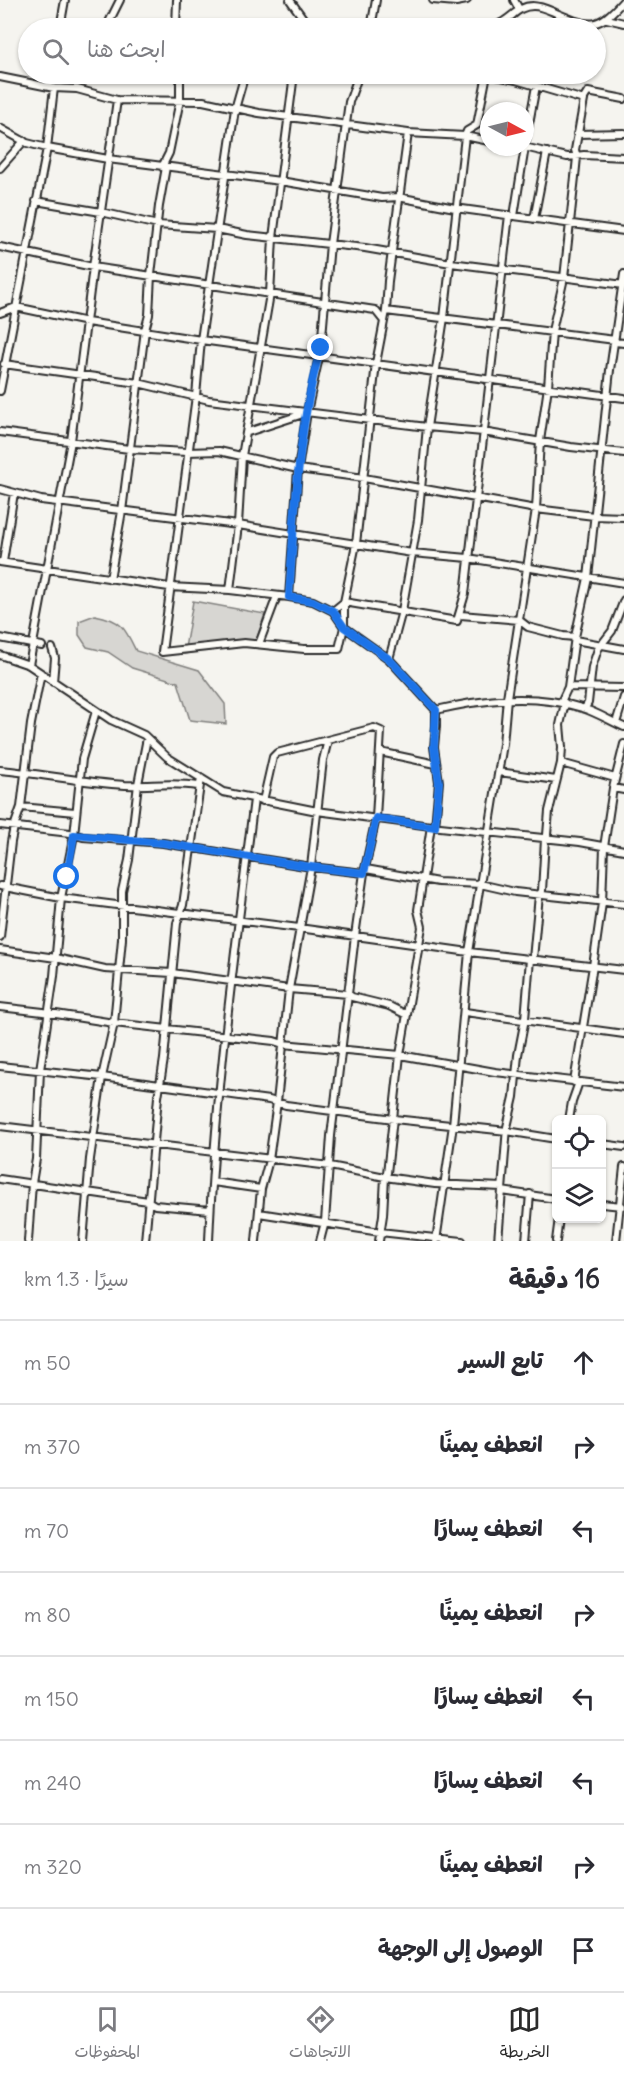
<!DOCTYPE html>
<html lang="ar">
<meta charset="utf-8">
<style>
body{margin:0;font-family:Delius,"Playpen Sans Arabic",sans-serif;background:#f7f7f7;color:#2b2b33;direction:rtl}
.controls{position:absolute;right:18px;bottom:18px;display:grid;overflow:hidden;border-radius:9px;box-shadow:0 2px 4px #0004}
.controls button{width:54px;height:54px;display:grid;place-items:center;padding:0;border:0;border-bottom:2px solid #e1e1e2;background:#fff;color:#2b2b33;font:30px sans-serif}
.compass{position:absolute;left:480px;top:102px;width:54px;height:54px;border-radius:50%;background:#fff;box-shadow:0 2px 4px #0004;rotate:97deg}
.stop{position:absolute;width:18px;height:18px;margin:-14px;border:4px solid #1a73e8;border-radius:50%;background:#fff}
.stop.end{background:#1a73e8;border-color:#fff;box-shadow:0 2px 6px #0008}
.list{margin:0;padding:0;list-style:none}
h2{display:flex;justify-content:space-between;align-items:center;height:78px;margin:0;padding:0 24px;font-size:26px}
h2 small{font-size:20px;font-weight:400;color:#7c7c81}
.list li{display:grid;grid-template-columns:39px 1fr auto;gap:18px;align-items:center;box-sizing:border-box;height:84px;padding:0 24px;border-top:2px solid #e1e1e2}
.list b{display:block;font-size:22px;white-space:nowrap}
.list em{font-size:20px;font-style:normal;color:#7c7c81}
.icon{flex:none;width:33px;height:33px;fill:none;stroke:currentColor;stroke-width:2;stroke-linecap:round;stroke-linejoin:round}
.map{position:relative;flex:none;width:624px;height:1241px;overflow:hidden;direction:ltr}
.search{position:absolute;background:#fff;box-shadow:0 2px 4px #0004;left:18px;right:18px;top:18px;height:66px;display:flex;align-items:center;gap:15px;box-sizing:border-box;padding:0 21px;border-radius:33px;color:#7c7c81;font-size:22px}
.sheet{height:750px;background:#fff}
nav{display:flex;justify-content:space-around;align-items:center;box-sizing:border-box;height:84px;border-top:2px solid #e1e1e2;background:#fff;font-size:16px;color:#7c7c81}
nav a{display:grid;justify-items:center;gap:3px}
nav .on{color:#2b2b2b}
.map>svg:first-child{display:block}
</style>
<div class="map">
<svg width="624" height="1241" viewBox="0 0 624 1241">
<rect width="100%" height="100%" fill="#f5f4ef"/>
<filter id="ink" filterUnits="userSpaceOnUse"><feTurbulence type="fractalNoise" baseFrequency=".0167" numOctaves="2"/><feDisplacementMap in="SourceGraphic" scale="12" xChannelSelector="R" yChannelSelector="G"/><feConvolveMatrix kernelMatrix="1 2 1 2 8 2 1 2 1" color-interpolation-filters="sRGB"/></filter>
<g filter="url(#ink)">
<!-- green -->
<path fill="#d7d6d2" stroke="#81807e" stroke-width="1.5" d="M193 601 265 614 256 641 184 654Z
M95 615C122 620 125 628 136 651L199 670 225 704 226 724 190 720 178 682 132 668 108 652 87 647 79 635V621Z"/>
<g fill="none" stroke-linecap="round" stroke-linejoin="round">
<!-- street casing -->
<g stroke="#2b2b2b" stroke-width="10">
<path id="street" d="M290 0 310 28
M433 0 456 2 467 0
M514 0 519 9
M607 19 624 23
M60 28 65 0
M106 28 120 0
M176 28 177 0
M371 28 376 0
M489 28C492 26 497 26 501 23 513 17 518 6 533 6 541 6 549 10 556 13 592 28 597 30 624 0
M234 74 244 76 293 78
M245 74 235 109 201 340 196 396 162 652 244 643 304 649H339L344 627V602L356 544 376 363 386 311 388 281 408 133
M0 77 54 88 77 89 117 100 203 101 259 113 408 133 465 136 489 141
M49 87 51 74
M583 100 588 92 624 99
M0 128 27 143 47 148 108 159 280 181 382 198 398 197 455 208 624 231
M577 134 624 133
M525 145 536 86
M524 147 567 157 584 155 624 157
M162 167 169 153 180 100V74
M0 168 24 141
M36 201 101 212 158 225 217 229 247 235 365 248 451 263 624 285
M514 216 525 147
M534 219 547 152
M0 247 93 267 375 310 383 320
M386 311 615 340
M0 313 16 307 87 322 201 340 624 398
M615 342 624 343
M4 364 138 383 209 400 427 427 483 432 571 447 624 453
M0 391 47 148 54 88
M0 432 129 449 187 452 219 451 298 469 364 478 536 509 594 516 624 517
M248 432 303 414
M0 489 41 500 238 525 412 553 468 558 624 583
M0 562 169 587 230 590 289 597 313 601 333 611 344 627 389 659 436 710V726L434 747 439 782 435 827
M3 562 14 493
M110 579 122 511 145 330 149 315 151 275 159 206 166 167
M230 590 238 525 242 456 270 294 273 238 294 74
M289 597 298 469 307 412 321 348 330 244 346 124 349 102 359 74
M333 611 344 602 457 621 465 594 509 215
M461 615 519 620 528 627 563 636 575 637
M0 638 42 646
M575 640 624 649
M259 644 277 596
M52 648 55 658 53 682
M0 655 29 665 111 720 144 735 167 757 223 792 317 811 431 826 580 842 624 850
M389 659 402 611 418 520 427 427 444 318 465 136 467 131 477 125 487 74
M29 665 71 441 93 267 117 100
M568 687 575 637 588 578 610 370 624 274
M561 702 568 687 624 688
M585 708 588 703 592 667 598 649 612 631 624 600
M436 710C484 699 534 693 582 708 596 712 610 721 624 727
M616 723 624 697
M380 752 436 764
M561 763 615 778
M0 770C42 774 83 782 125 785 149 786 174 782 198 786
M499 772 556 780
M613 788 624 790
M263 801 273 757 277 753 374 728 381 731 376 818 364 873 355 936 331 1136 325 1222 320 1241
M21 807 75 812
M0 825 70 833 83 837 163 843 311 867 364 873
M366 869 438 882 480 884 515 892 624 904
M0 886 61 898 299 928 469 952 624 970
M0 937 11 842 14 827 21 807 31 724 41 673
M0 950 56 958 105 969 172 973 289 989 348 994 352 997 389 1006 407 1015
M533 959 539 895 542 891 545 839 547 835 549 811 561 763 562 747 560 725 565 703
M0 1007 43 1012 114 1023 274 1041 283 1044 400 1055 495 1072 624 1087
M465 1012 624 1034
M0 1066 102 1077 269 1100 286 1105 394 1119 507 1131 556 1139
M574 1082 593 966 602 903 604 847 613 788 624 744
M569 1120 572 1102 579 1082
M0 1126 330 1166 385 1177 435 1184 502 1187
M602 1144 624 1147
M0 1179 148 1201 155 1205 210 1210
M213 1182 261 1189
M502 1191 556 1199
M602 1204 622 1206
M259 1213 380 1232 462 1241
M28 1241 32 1183 36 1159 40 1070 54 976 61 898 74 835 82 759 96 711
M83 1241 90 1159 102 1077 114 1023 122 939V891L129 860 138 784 147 738
M145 1241 158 1097 164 1059 177 923 183 905 201 778
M209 1241C215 1093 236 946 254 799
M256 1241 261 1189 269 1160 277 1102 289 989 311 867 323 760 328 740
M379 1241 383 1215 385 1177 387 1173 400 1055 422 927 418 910 431 826
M436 1241 453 1125 469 952 503 744 507 698 536 509 540 441 548 387 552 331 564 278 575 177 577 157 575 150 584 100 516 80 487 74
M498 1241 507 1127 514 1097 518 1055 525 1019 530 959
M526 1241 530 1194
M556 1241 559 1218
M616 1241 624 1167"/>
</g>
<!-- street -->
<use href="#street" stroke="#fdfcf7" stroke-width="6"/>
</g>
</g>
<g fill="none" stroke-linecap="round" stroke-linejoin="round" filter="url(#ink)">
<!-- route -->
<path stroke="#1a73e8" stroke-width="8" d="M67 877 74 835 163 843 311 867 364 873 376 818 435 827 439 782 434 747 436 710 389 659 344 627 333 611 313 601 289 597C295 514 297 428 321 348"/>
</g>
</svg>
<div class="controls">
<button><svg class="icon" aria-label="locate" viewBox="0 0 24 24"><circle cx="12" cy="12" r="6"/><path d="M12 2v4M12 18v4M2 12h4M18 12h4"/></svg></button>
<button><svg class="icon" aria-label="layers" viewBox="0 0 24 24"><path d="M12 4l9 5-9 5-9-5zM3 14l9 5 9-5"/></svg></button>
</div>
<svg class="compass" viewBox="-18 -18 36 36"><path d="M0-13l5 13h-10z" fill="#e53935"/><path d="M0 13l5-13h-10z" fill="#7c7c81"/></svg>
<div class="stop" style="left:67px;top:877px"></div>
<div class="stop end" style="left:321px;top:348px"></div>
<div class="search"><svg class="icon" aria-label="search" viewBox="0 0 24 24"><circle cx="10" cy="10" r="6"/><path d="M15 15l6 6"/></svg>ابحث هنا</div>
</div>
<section class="sheet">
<h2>16 دقيقة<small>سيرًا · 1.3 km</small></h2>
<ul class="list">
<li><svg class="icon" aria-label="ahead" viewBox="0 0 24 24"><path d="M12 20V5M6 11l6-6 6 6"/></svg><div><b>تابع السير</b></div><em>50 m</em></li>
<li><svg class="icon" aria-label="right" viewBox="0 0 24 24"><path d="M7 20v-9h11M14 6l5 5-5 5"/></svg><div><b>انعطف يمينًا</b></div><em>370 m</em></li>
<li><svg class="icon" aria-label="left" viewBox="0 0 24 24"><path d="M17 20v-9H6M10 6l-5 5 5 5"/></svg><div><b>انعطف يسارًا</b></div><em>70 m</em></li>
<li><svg class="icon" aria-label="right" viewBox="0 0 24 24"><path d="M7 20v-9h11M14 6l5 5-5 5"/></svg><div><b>انعطف يمينًا</b></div><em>80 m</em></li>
<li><svg class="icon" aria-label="left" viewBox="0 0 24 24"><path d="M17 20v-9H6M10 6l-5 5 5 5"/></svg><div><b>انعطف يسارًا</b></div><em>150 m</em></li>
<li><svg class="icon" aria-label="left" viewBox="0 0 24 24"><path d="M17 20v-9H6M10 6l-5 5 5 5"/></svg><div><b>انعطف يسارًا</b></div><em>240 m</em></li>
<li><svg class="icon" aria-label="right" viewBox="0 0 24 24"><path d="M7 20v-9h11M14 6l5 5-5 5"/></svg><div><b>انعطف يمينًا</b></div><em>320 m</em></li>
<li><svg class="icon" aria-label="arrive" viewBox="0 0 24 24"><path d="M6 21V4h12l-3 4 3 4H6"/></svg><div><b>الوصول إلى الوجهة</b></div></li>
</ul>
</section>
<nav>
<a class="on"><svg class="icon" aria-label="map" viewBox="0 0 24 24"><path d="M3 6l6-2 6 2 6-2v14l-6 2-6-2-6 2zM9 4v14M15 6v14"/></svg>الخريطة</a>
<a><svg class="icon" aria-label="directions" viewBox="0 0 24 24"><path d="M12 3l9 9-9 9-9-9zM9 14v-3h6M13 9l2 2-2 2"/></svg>الاتجاهات</a>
<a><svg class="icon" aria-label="saved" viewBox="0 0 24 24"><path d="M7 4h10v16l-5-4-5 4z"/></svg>المحفوظات</a>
</nav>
